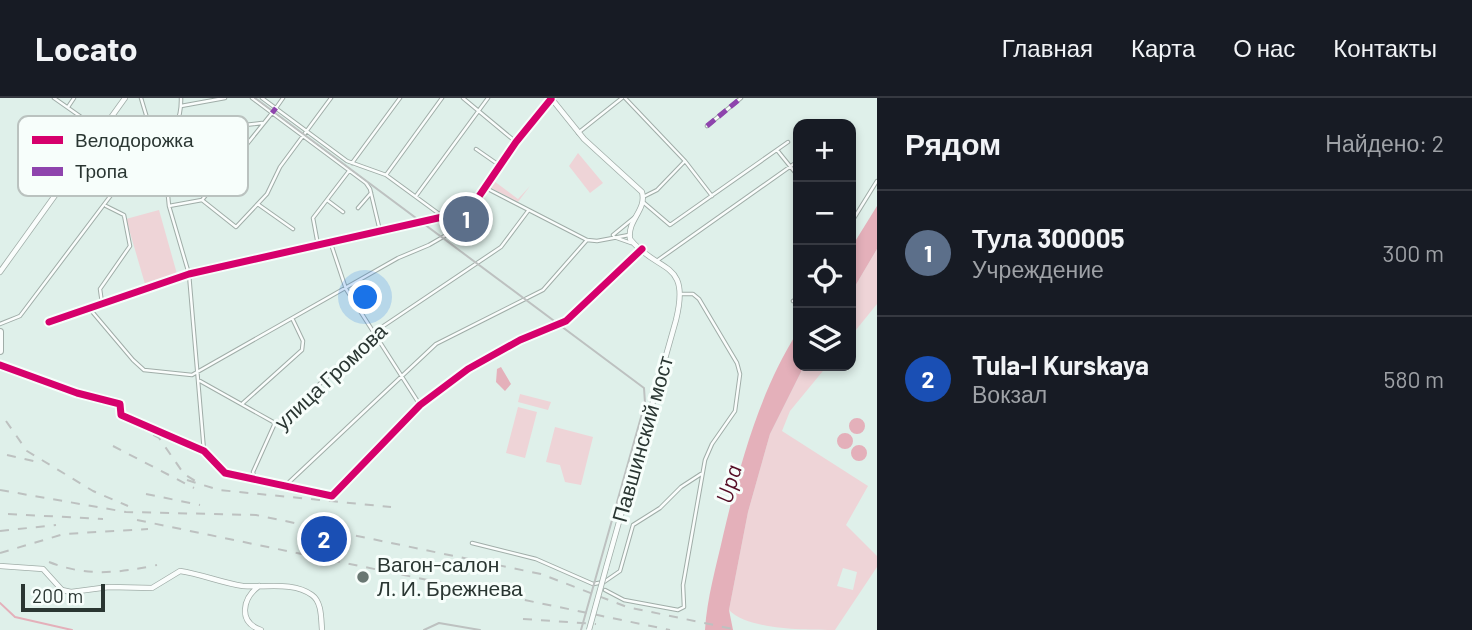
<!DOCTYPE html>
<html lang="ru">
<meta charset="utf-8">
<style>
body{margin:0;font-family:Barlow,sans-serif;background:#242831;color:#f1f3f6}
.controls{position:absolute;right:21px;top:21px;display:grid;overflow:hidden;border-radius:14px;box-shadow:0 4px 10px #0003}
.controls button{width:63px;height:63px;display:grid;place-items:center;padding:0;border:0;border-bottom:2px solid #363941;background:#171b24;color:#f1f3f6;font:35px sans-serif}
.scale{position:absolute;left:21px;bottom:18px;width:84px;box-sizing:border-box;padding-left:7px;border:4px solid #2a3632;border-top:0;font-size:19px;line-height:24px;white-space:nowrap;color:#2a3632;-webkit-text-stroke:5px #f7fefb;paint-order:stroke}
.you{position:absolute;left:366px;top:200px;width:24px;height:24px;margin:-18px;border:5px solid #fff;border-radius:50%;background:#1a73e8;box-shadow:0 0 0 10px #1a73e833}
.badge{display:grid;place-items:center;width:46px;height:46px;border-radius:50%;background:#ea580c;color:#fff;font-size:23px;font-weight:700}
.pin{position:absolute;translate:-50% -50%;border:4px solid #fff;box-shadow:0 2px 7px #0006}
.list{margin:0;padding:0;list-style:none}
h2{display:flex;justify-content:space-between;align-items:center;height:91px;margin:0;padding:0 28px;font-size:30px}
h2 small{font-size:23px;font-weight:400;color:#9ea1a6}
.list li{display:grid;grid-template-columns:46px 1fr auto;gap:21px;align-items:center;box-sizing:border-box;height:126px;padding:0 28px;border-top:2px solid #363941}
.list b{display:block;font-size:26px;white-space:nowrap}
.list p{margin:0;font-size:23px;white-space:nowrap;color:#9ea1a6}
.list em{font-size:23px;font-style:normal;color:#9ea1a6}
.icon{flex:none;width:38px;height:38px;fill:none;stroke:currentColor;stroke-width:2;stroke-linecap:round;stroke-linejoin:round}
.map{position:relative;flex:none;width:877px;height:532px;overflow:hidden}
header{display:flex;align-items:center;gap:42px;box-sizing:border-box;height:98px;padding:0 35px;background:#171b24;border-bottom:2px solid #363941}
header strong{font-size:33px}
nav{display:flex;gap:38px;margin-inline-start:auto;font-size:24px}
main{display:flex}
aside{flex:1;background:#171b24}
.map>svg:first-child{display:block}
</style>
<header>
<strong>Locato</strong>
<nav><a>Главная</a><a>Карта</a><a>О нас</a><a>Контакты</a></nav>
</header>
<main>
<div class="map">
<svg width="877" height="532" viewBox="0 0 877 532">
<rect width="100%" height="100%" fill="#dff0ea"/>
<!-- green -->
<path fill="#eed4d7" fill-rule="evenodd" d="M578 55 603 85 590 95 569 68Z
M501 70 503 71 494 83 518 101 530 88 518 104 489 89Z
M159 112 177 176 145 186 126 121Z
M877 151V206L851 238V195Z
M804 268H827L790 313 782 333 868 388 846 427 877 458V469L835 532C806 532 748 532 729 512L748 414 770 336ZM843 470 857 474 853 492 837 488Z
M520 296 551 304 548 312 518 304Z
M518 309 537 314 525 360 506 355Z
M555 329 593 339 581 387 565 384 560 367 546 364Z"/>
<!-- water -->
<path fill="#e4b0ba" d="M877 108V151L851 195V150Z
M798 233V268H804L770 336 748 414 729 512 733 532H705C707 500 716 469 723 438 740 366 759 295 798 233Z
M501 269 511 286 505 293 496 284 497 271Z
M849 328a8 8 0 1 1 16 0a8 8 0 1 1-16 0Z
M837 343a8 8 0 1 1 16 0a8 8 0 1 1-16 0Z
M851 355a8 8 0 1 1 16 0a8 8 0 1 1-16 0Z"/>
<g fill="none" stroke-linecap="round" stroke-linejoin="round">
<!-- stream -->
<path stroke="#e4b0ba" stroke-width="2" d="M0 505 15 519 72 532"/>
<!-- minor casing -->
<g stroke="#a0ada8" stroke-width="4.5">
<path id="minor" d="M54 0 175 85
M141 0 150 30 152 53
M252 0 366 85 370 91 380 133
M262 0 347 63 386 77 442 118
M463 0 516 44
M625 0 685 63 712 98
M181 8 225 0
M68 9 74 0
M276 10 283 0
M707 28 741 0
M172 35 262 25
M578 35 622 0
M476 51 499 67
M777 52 798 78
M147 63C159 39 182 37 181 0
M352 65 400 0
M386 77 442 0
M166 78 169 108 189 176 204 353
M484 89 587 142 597 143 629 137
M416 98 488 0
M643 99 657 92 685 63
M202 102 236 129 267 96 280 69 331 0
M202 102 272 15
M327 102 343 114
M643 104 670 127 788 44
M259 107 293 131
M169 108 202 102
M358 110 371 95
M851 125 877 83
M613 137 635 119
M614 139 631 145
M331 146 346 191 420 307
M318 147 313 120 349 73
M658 162 798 63
M793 203 798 200
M102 205 100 191 130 148 124 117 106 108
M89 210 133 262 144 272 192 277 398 160 429 147 474 121 467 114
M49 224 189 176 469 113 516 44 551 1
M0 226 20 218 139 60
M0 267 77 295 120 306 121 317 204 353 225 375 332 398 420 307 468 271 520 242 566 223 642 151
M200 283 275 325
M243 305 302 252 303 243 293 222
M255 382 253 374 275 325 281 323 373 235 501 149 528 113
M285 388 436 246 543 192 587 142
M472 445 536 461 593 486 604 484 620 473 633 427 660 410 681 389 701 376
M605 492 624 502 678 512 684 509 683 487 705 362 712 346 735 313 740 276 737 265 699 201 693 196H681"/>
</g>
<!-- tertiary casing -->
<g stroke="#a0ada8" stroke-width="6">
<path id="tertiary" d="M0 174 125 0
M0 468 43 471 62 492 71 494 109 489 152 490 180 473C201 476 222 485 243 488 264 490 293 483 312 497 322 504 321 521 322 532
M259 488C242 501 238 524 261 532"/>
</g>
<!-- secondary casing -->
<g stroke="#a0ada8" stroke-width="6">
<path id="secondary" d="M551 0 584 41 642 94C647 112 627 122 630 141 658 176 691 161 676 222L606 470"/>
</g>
<!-- primary casing -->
<g stroke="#a0ada8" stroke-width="8">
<path id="primary" d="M0 234V253"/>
</g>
<!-- minor -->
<use href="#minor" stroke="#fafdfc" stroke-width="2.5"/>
<!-- tertiary -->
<use href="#tertiary" stroke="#fafdfc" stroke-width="4.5"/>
<!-- secondary -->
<use href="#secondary" stroke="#fafdfc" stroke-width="4.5"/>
<!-- primary -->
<use href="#primary" stroke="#fafdfc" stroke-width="6"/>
<!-- tram -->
<path stroke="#bdc1c0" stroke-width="2" d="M255 0 644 290 645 305 581 532
M424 532 439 525 480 532"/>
<!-- rail -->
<path stroke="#bdc1c0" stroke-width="2" stroke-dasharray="9 9" stroke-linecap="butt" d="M122 319 159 340 184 376 197 384
M6 323 27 353 93 393 128 408
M113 348 194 390
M7 357 38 364
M187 382 219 392 391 409
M0 392 126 414 256 417 541 476 627 509 738 532
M146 396 200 407
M8 416 103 421
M137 422 670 532
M0 433 56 427
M0 455 64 436 148 431
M49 464C87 479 118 475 157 467
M523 521 596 526"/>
<!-- secondary-bridge casing -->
<g stroke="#a0ada8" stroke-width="6" stroke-linecap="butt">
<path id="secondary-bridge" d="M589 532 606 470"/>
</g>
<!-- secondary-bridge -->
<use href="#secondary-bridge" stroke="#fafdfc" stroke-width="4.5"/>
<!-- quiet -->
<path stroke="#8e44ad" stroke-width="5" stroke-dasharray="10 5" stroke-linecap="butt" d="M272 15 276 10
M707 28 741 0"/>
<!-- cycleway casing -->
<g stroke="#f7fefb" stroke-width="11">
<path id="cycleway" d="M49 224 189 176 469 113 516 44 551 1
M0 267 77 295 120 306 121 317 204 353 225 375 332 398 420 307 468 271 520 242 566 223 642 151"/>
</g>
<!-- cycleway -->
<use href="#cycleway" stroke="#d6006c" stroke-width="7"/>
</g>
<!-- markers -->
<circle fill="#697772" stroke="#f7fefb" stroke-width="2.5" cx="363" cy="479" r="7"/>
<g text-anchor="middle" stroke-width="6" stroke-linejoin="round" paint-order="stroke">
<!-- street labels -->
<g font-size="21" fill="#2a3632" stroke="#f7fefb">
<text transform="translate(331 279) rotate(-43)" y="7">улица Громова</text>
<text transform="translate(643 341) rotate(-74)" y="7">Павшинский мост</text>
</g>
<!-- poi labels -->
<g font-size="21" fill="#2a3632" stroke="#f7fefb" text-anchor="start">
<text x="377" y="474">Вагон-салон<tspan x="377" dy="24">Л. И. Брежнева</tspan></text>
</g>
<!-- water labels -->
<g font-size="23" font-style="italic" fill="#560e26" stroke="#f7fefb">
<text transform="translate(729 386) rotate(-74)" y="8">Upa</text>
</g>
</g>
<!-- legend -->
<rect x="18" y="18" width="230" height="80" rx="10" fill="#f7fefb" stroke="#bac2bf" stroke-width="2"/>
<rect x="32" y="38" width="31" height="8" fill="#d6006c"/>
<rect x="32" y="69" width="31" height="9" fill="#8e44ad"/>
<g font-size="19" fill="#2a3632">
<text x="75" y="49">Велодорожка</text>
<text x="75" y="80">Тропа</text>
</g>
</svg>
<div class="controls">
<button>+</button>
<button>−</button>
<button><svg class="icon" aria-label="locate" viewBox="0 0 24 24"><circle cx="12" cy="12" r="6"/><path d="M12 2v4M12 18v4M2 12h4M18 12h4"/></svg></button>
<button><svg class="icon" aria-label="layers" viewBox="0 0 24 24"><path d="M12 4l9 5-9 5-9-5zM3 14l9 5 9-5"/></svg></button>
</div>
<div class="scale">200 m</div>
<div class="you"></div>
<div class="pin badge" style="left:466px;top:121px;background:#5c6f8a">1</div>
<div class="pin badge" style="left:324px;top:441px;background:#1a4fb4">2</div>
</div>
<aside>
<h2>Рядом<small>Найдено: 2</small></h2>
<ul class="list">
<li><span class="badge" style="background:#5c6f8a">1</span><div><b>Тула 300005</b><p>Учреждение</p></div><em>300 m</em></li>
<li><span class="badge" style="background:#1a4fb4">2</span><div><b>Tula-I Kurskaya</b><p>Вокзал</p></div><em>580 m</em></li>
</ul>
</aside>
</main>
